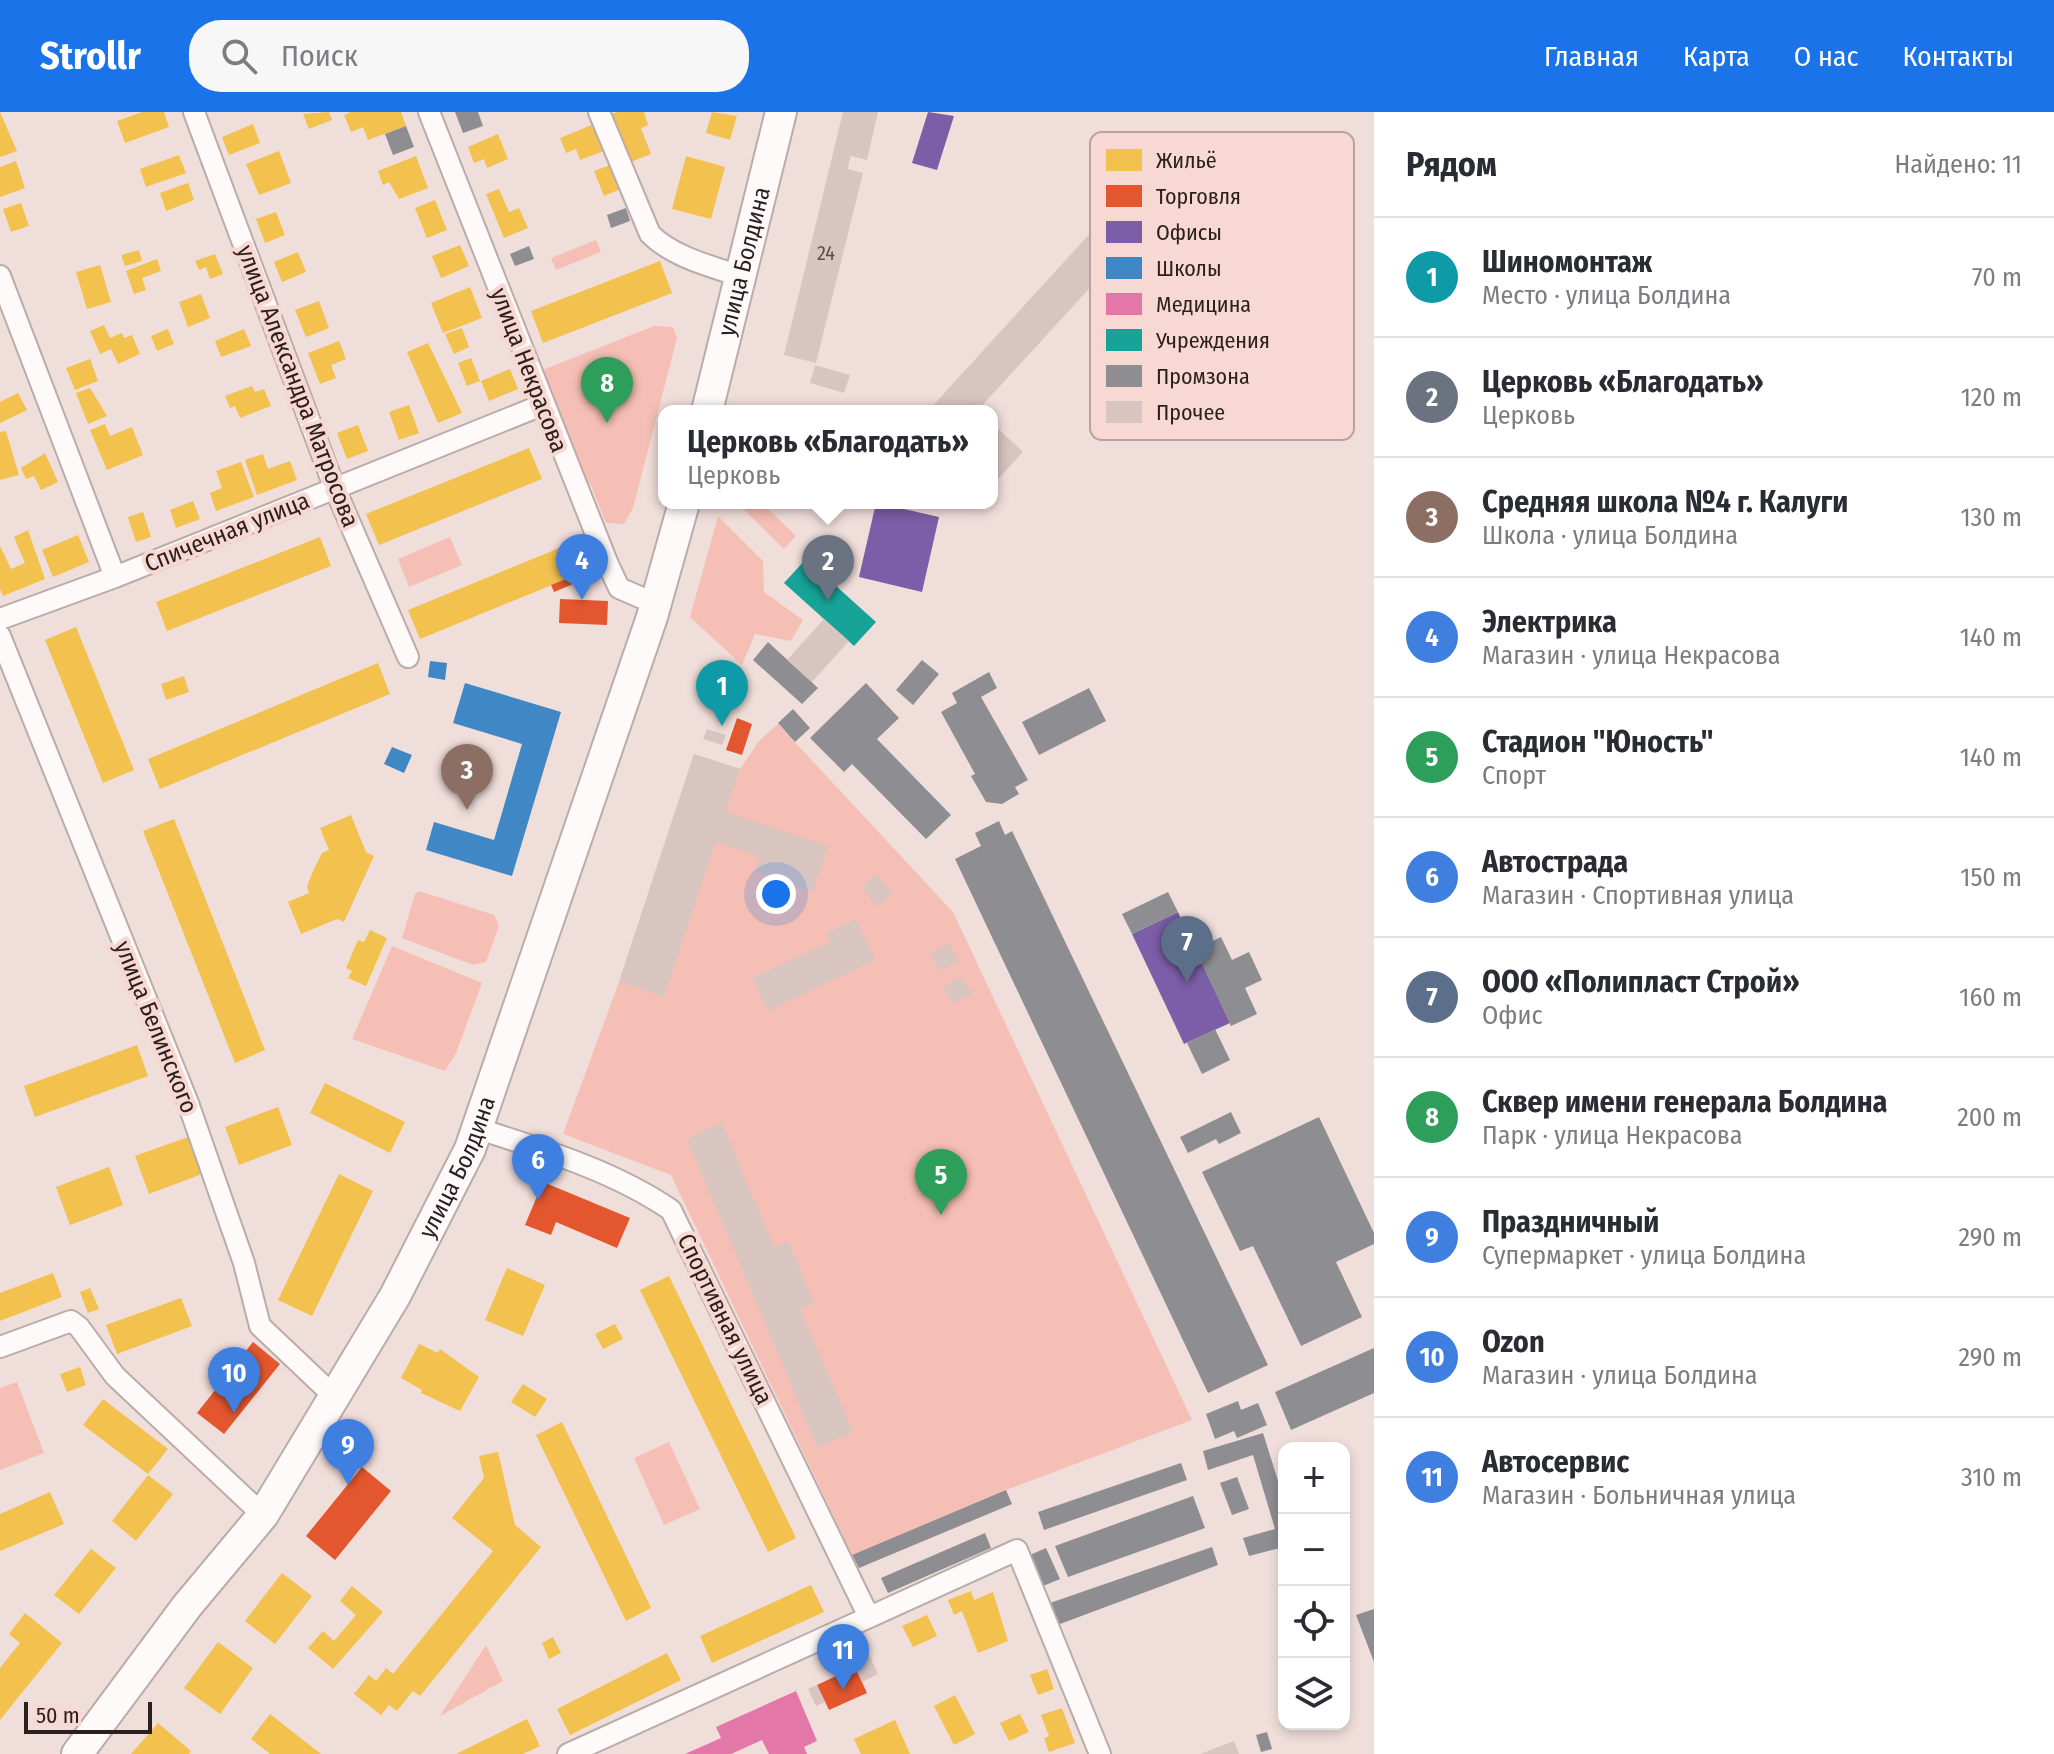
<!DOCTYPE html>
<html lang="ru">
<meta charset="utf-8">
<style>
body{margin:0;font-family:"Fira Sans Condensed",sans-serif;background:#f7f7f7;color:#2b2b33}
.controls{position:absolute;right:24px;bottom:24px;display:grid;overflow:hidden;border-radius:16px;box-shadow:0 4px 12px #0003}
.controls button{width:72px;height:72px;display:grid;place-items:center;padding:0;border:0;border-bottom:2px solid #e1e1e2;background:#fff;color:#2b2b33;font:40px sans-serif}
.scale{position:absolute;left:24px;bottom:20px;width:128px;box-sizing:border-box;padding-left:8px;border:4px solid #2c201e;border-top:0;font-size:22px;line-height:28px;white-space:nowrap;color:#2c201e;-webkit-text-stroke:6px #f8d8d2;paint-order:stroke}
.you{position:absolute;left:776px;top:782px;width:28px;height:28px;margin:-20px;border:6px solid #fff;border-radius:50%;background:#1a73e8;box-shadow:0 0 0 12px #1a73e833}
.badge{display:grid;place-items:center;width:52px;height:52px;border-radius:50%;background:#1a73e8;color:#fff;font-size:26px;font-weight:700}
.pin{position:absolute;translate:-50% -66px;filter:drop-shadow(0 2px 4px #0008)}
.pin::after{content:'';position:absolute;top:42px;width:28px;height:24px;background:inherit;clip-path:polygon(0 0,100% 0,50% 100%)}
.popup{position:absolute;left:658px;top:293px;width:340px;height:104px;box-sizing:border-box;display:grid;place-content:center;border-radius:16px;background:#fff;filter:drop-shadow(0 2px 6px #0005);font-size:26px;white-space:nowrap;color:#7c7c81}
.popup b{font-size:30px;color:#2b2b33}
.popup::after{content:'';position:absolute;left:50%;top:100%;margin-left:-16px;border:16px solid transparent;border-top-color:#fff}
.list{margin:0;padding:0;list-style:none}
h2{display:flex;justify-content:space-between;align-items:center;height:104px;margin:0;padding:0 32px;font-size:34px}
h2 small{font-size:26px;font-weight:400;color:#7c7c81}
.list li{display:grid;grid-template-columns:52px 1fr auto;gap:24px;align-items:center;box-sizing:border-box;height:120px;padding:0 32px;border-top:2px solid #e1e1e2}
.list b{display:block;font-size:30px;white-space:nowrap}
.list p{margin:0;font-size:26px;white-space:nowrap;color:#7c7c81}
.list em{font-size:26px;font-style:normal;color:#7c7c81}
.icon{flex:none;width:44px;height:44px;fill:none;stroke:currentColor;stroke-width:2;stroke-linecap:round;stroke-linejoin:round}
.map{position:relative;flex:none;width:1374px;height:1642px;overflow:hidden}
header{display:flex;align-items:center;gap:48px;box-sizing:border-box;height:112px;padding:0 40px;background:#1a73e8;color:#fff}
header strong{font-size:38px}
nav{display:flex;gap:44px;margin-inline-start:auto;font-size:28px}
.search{width:560px;height:72px;background:#f7f7f7;display:flex;align-items:center;gap:20px;box-sizing:border-box;padding:0 28px;border-radius:32px;color:#7c7c81;font-size:30px}
main{display:flex}
aside{flex:1;background:#fff}
.map>svg:first-child{display:block}
</style>
<header>
<strong>Strollr</strong>
<div class="search"><svg class="icon" aria-label="search" viewBox="0 0 24 24"><circle cx="10" cy="10" r="6"/><path d="M15 15l6 6"/></svg>Поиск</div>
<nav><a>Главная</a><a>Карта</a><a>О нас</a><a>Контакты</a></nav>
</header>
<main>
<div class="map">
<svg width="1374" height="1642" viewBox="0 0 1374 1642">
<rect width="100%" height="100%" fill="#f0deda"/>
<!-- green -->
<path fill="#f6bfb5" d="M596 128 601 140 556 158 551 146Z
M654 214 673 215 677 226 633 396 624 412 606 411 590 371 579 363 540 259Z
M737 391H762L796 424 784 437Z
M718 404 763 449 764 480 803 508 791 529 755 522 742 553 690 505Z
M450 425 462 453 409 475 398 447Z
M778 612 953 800 1192 1308 1006 1378 852 1443 671 1063 563 1022 619 870 694 642 740 657 759 629Z
M419 779 494 803 499 814 486 850 473 853 402 826 415 782Z
M392 834 482 871 456 941 445 959 352 927Z
M17 1270 44 1341 0 1358V1276Z
M669 1330 700 1397 664 1413 634 1346Z
M486 1533 503 1569 440 1604Z"/>
<!-- homes -->
<path fill="#f2c14e" d="M0 0 17 39 0 45Z
M142 0H164L169 15 125 31 117 9Z
M329 0 332 8 309 17 303 2Z
M351 0H401L406 14 368 28 363 15 351 20 344 3Z
M617 0H644L648 13 641 16 651 42 628 51 610 3Z
M712 0 737 4 730 28 706 21Z
M253 12 260 31 229 43 222 25Z
M594 12 604 39 580 48 576 37 566 41 560 26Z
M498 22 508 47 487 56 484 47 474 51 468 35Z
M279 39 291 71 259 83 246 52Z
M179 43 186 61 146 75 140 57Z
M416 44 428 76 399 87 389 70 383 73 378 59Z
M686 44 725 55 711 107 672 97Z
M16 49 25 76 0 85V55Z
M613 52 623 76 604 84 594 59Z
M188 71 194 88 166 99 160 81Z
M499 77 509 100 519 96 528 116 504 126 486 82Z
M435 88 447 118 427 126 415 96Z
M21 91 29 114 11 120 3 97Z
M276 100 285 123 265 131 256 107Z
M460 133 469 154 441 166 432 144Z
M139 138 142 149 125 154 121 143Z
M298 140 306 160 282 170 274 150Z
M215 142 223 162 210 167 206 155 199 158 195 149Z
M157 147 161 159 142 166 146 178 134 182 126 159Z
M660 149 672 181 543 231 531 199Z
M100 153 111 190 87 197 76 160Z
M470 175 482 206 443 221 431 191Z
M201 182 210 206 188 215 179 190Z
M319 189 329 216 306 225 295 198Z
M104 213 110 226 122 221 124 226 132 223 140 242 118 252 111 237 100 242 90 219Z
M462 216 469 235 454 242 445 222Z
M168 217 174 232 157 239 151 224Z
M244 217 251 234 221 245 215 229Z
M339 229 346 247 331 253 336 266 320 272 308 241Z
M428 231 462 301 438 311 407 240Z
M471 246 480 269 467 274 458 251Z
M90 247 98 269 75 278 66 256Z
M510 257 518 277 489 289 481 269Z
M252 274 255 280 264 277 271 294 240 306 235 294 230 296 225 284Z
M90 276 107 304 88 312 76 281Z
M18 281 27 298 0 311V290Z
M409 293 419 321 399 328 389 300Z
M105 312 110 324 132 315 143 343 107 358 90 318Z
M358 313 368 339 347 347 337 321Z
M6 319 19 363 0 368V320Z
M529 336 542 367 379 433 366 402Z
M45 341 58 370 41 378 34 364 26 367 21 356Z
M263 342 268 357 290 349 297 368 257 383 245 348Z
M241 350 254 385 216 399 210 381 222 376 216 359Z
M193 389 200 407 176 416 170 398Z
M143 400 151 425 136 430 128 405Z
M28 418 45 467 3 484 0 477V434L11 457 25 451 14 425Z
M78 423 89 450 53 465 42 438Z
M320 425 331 454 167 519 156 490Z
M569 432 581 461 420 527 408 498Z
M76 515 134 658 103 671 45 528Z
M378 551 390 582 160 677 148 647Z
M184 564 189 580 166 588 161 572Z
M351 703 366 740 374 744 344 810 337 807 301 822 288 790 309 781 307 774 314 757 322 741 329 738 320 716Z
M174 707 265 938 235 951 143 719Z
M370 818 387 826 366 874 348 866 352 859 346 856 358 828 364 830Z
M137 933 148 964 35 1005 24 974Z
M325 971 405 1010 390 1041 310 1001Z
M278 995 292 1033 239 1053 225 1015Z
M188 1025 202 1062 149 1082 135 1044Z
M109 1055 123 1093 70 1113 56 1075Z
M339 1062 373 1079 312 1204 278 1188Z
M507 1156 545 1173 523 1224 485 1208Z
M53 1161 62 1185 0 1209V1181Z
M669 1164 796 1426 768 1440 640 1178Z
M90 1176 99 1197 88 1201 80 1180Z
M181 1186 192 1214 117 1242 106 1213Z
M615 1212 623 1227 603 1237 595 1222Z
M419 1232 438 1241 440 1237 479 1265 460 1299 421 1281 422 1278 401 1266Z
M80 1255 86 1273 67 1280 60 1262Z
M523 1272 547 1287 535 1305 511 1290Z
M103 1287 168 1337 148 1362 83 1313Z
M562 1310 651 1496 626 1509 536 1323Z
M498 1340 515 1413 541 1435 420 1584 413 1579 397 1599 389 1593 381 1603 354 1582 369 1563 376 1569 386 1556 393 1562 493 1439 452 1406 484 1366 479 1344Z
M148 1363 173 1382 136 1429 112 1409Z
M50 1380 64 1412 0 1439V1402Z
M91 1437 116 1456 79 1502 54 1483Z
M282 1461 312 1484 275 1532 245 1509Z
M811 1473 824 1500 712 1551 700 1524Z
M352 1474 383 1500 333 1557 308 1536 323 1519 334 1529 356 1503 340 1489Z
M971 1479 974 1488 993 1480 1008 1529 978 1541 962 1499 954 1503 948 1488Z
M25 1501 62 1531 0 1608V1556L20 1531 9 1522Z
M927 1503 937 1524 913 1535 902 1514Z
M553 1525 561 1541 549 1547 542 1531Z
M218 1530 253 1556 220 1602 184 1576Z
M667 1541 681 1568 570 1623 557 1597Z
M1047 1557 1054 1577 1038 1583 1030 1563Z
M955 1583 975 1622 954 1633 934 1594Z
M1062 1596 1075 1631 1049 1640 1044 1626 1049 1624 1041 1603Z
M270 1602 321 1642H270L251 1627Z
M1020 1602 1029 1620 1009 1629 1000 1611Z
M527 1607 540 1634 523 1642H456Z
M895 1608 910 1642H861L854 1627Z
M158 1611 191 1639 189 1642H131Z"/>
<!-- shops -->
<path fill="#e4572e" d="M589 443 597 462 554 480 551 473 581 461 576 449Z
M560 487 608 489 607 513 559 511Z
M737 606 752 612 742 643 726 638Z
M543 1070 630 1106 617 1136 556 1110 551 1123 525 1113Z
M253 1230 280 1252 224 1322 197 1301Z
M362 1355 391 1379 335 1448 306 1424Z
M855 1555 867 1581 829 1598 817 1573Z"/>
<!-- offices -->
<path fill="#7b5ea7" d="M928 0 954 4 937 58 912 51Z
M876 391H896L895 395 939 405 922 480 859 465Z
M1178 800 1230 911 1184 932 1132 822Z"/>
<!-- schools -->
<path fill="#3f88c5" d="M430 549 447 551 445 568 428 565Z
M465 571 561 600 512 764 426 738 434 710 494 728 522 632 453 611Z
M392 635 412 643 404 661 384 652Z"/>
<!-- health -->
<path fill="#e377a8" d="M796 1579 817 1629 804 1635 807 1642H769L762 1628 731 1642H685L721 1626 716 1615Z"/>
<!-- public -->
<path fill="#17a398" d="M806 447 876 510 854 534 784 471Z"/>
<!-- industry -->
<path fill="#8d8d92" d="M455 0H478L483 14 463 21Z
M406 14 414 35 393 43 385 22Z
M626 96 630 109 611 116 607 103Z
M529 134 534 147 515 154 510 142Z
M768 530 818 576 802 592 753 548Z
M922 548 939 562 913 593 896 578Z
M989 560 997 576 981 585 1028 668 1015 675 1019 682 1002 692 986 690 971 664 975 662 941 600 957 591 952 581Z
M866 571 899 606 877 627 951 703 926 727 852 652 844 660 810 626Z
M1089 576 1106 609 1039 643 1022 610Z
M793 597 810 616 795 630 778 611Z
M999 709 1005 723 1012 719 1268 1253 1208 1281 955 747 981 734 975 721Z
M1168 780 1178 800 1132 822 1122 802Z
M1221 825 1232 848 1249 840 1262 868 1245 876 1257 902 1231 914 1195 837Z
M1215 917 1230 948 1202 962 1187 931Z
M1231 1000 1241 1021 1219 1032 1216 1027 1188 1041 1180 1025Z
M1319 1005 1374 1121V1132L1336 1150 1362 1205 1301 1234 1253 1134 1240 1139 1202 1060Z
M1374 1236V1281L1291 1318 1275 1280Z
M1238 1289 1241 1298 1258 1291 1267 1313 1237 1326 1234 1319 1215 1327 1206 1302Z
M1263 1321 1284 1388V1435L1249 1444 1243 1426 1275 1417 1253 1343 1208 1358 1203 1339Z
M1181 1351 1187 1368 1044 1418 1038 1400Z
M1237 1365 1249 1397 1232 1403 1220 1371Z
M1006 1378 1012 1392 859 1456 852 1443Z
M1193 1384 1205 1416 1068 1465 1055 1434Z
M985 1421 991 1436 888 1481 881 1466Z
M1212 1435 1218 1453 1060 1512 1050 1491Z
M1046 1436 1060 1467 1043 1474 1030 1443Z
M1374 1497V1550L1356 1503Z
M1267 1620 1272 1637 1261 1640 1256 1623Z"/>
<!-- building -->
<path fill="#d8c5c0" d="M843 0H878L867 48 851 44 849 50 848 57 863 61 816 251 784 243Z
M1104 106 1131 131 977 299H928Z
M815 253 850 263 844 281 810 271Z
M992 311 1023 340 997 368 992 364Z
M824 507 849 529 812 570 787 548Z
M707 617 726 623 722 633 703 627Z
M694 642 740 657 726 700 828 734 813 780 755 760 760 744 716 730 664 885 619 870Z
M876 762 892 781 877 794 861 776Z
M856 807 875 848 768 899 752 866 830 830 826 821Z
M949 831 959 850 940 859 930 841Z
M962 865 972 882 953 892 943 875Z
M722 1011 774 1135 788 1129 814 1191 800 1197 853 1320 818 1336 687 1027Z
M864 1532 878 1562 862 1570 848 1539Z
M817 1573 825 1590 816 1594 808 1577Z
M1234 1629 1239 1642H1200Z"/>
<g fill="none" stroke-linecap="round" stroke-linejoin="round">
<!-- minor casing -->
<g stroke="#baaca9" stroke-width="24">
<path id="minor" d="M194 0 335 377 408 545
M429 0 607 450 619 476 656 492
M599 0 650 122C673 145 710 154 740 164
M0 164 115 465
M0 507 115 465 542 293
M0 524 188 991 244 1151 260 1214 336 1286
M479 1017C544 1038 614 1059 671 1098L869 1505
M0 1235 71 1209 79 1215 115 1264 263 1403
M568 1642 1017 1438 1100 1642"/>
</g>
<!-- secondary casing -->
<g stroke="#baaca9" stroke-width="34">
<g id="secondary">
<path id="s1" d="M707 299 781 0"/>
<path id="s2" d="M77 1642 187 1494 263 1403 395 1184 470 1037 652 505 684 391"/>
</g>
</g>
<!-- minor -->
<use href="#minor" stroke="#fdfaf9" stroke-width="20"/>
<!-- secondary -->
<use href="#secondary" stroke="#fdfaf9" stroke-width="30"/>
</g>
<g text-anchor="middle" stroke-width="8" stroke-linejoin="round" paint-order="stroke">
<!-- number labels -->
<g font-size="20" fill="#5b4d4a">
<text x="826" y="148">24</text>
</g>
<!-- street labels -->
<g font-size="24" fill="#2c201e" stroke="#f8d8d2">
<text dy="8" stroke="none"><textPath href="#s1" startOffset="154">улица Болдина</textPath></text>
<text transform="translate(529 258) rotate(69)" y="8">улица Некрасова</text>
<text transform="translate(298 274) rotate(69)" y="8">улица Александра Матросова</text>
<text transform="translate(227 420) rotate(-22)" y="8">Спичечная улица</text>
<text transform="translate(156 915) rotate(68)" y="8">улица Белинского</text>
<text dy="8" stroke="none"><textPath href="#s2" startOffset="702">улица Болдина</textPath></text>
<text transform="translate(725 1207) rotate(64)" y="8">Спортивная улица</text>
</g>
</g>
<!-- legend -->
<rect x="1090" y="20" width="264" height="308" rx="12" fill="#f8d8d2" stroke="#bba19c" stroke-width="2"/>
<rect x="1106" y="37" width="36" height="22" fill="#f2c14e"/>
<rect x="1106" y="73" width="36" height="22" fill="#e4572e"/>
<rect x="1106" y="109" width="36" height="22" fill="#7b5ea7"/>
<rect x="1106" y="145" width="36" height="22" fill="#3f88c5"/>
<rect x="1106" y="181" width="36" height="22" fill="#e377a8"/>
<rect x="1106" y="217" width="36" height="22" fill="#17a398"/>
<rect x="1106" y="253" width="36" height="22" fill="#8d8d92"/>
<rect x="1106" y="289" width="36" height="22" fill="#d8c5c0"/>
<g font-size="22" fill="#2c201e">
<text x="1156" y="56">Жильё</text>
<text x="1156" y="92">Торговля</text>
<text x="1156" y="128">Офисы</text>
<text x="1156" y="164">Школы</text>
<text x="1156" y="200">Медицина</text>
<text x="1156" y="236">Учреждения</text>
<text x="1156" y="272">Промзона</text>
<text x="1156" y="308">Прочее</text>
</g>
</svg>
<div class="controls">
<button>+</button>
<button>−</button>
<button><svg class="icon" aria-label="locate" viewBox="0 0 24 24"><circle cx="12" cy="12" r="6"/><path d="M12 2v4M12 18v4M2 12h4M18 12h4"/></svg></button>
<button><svg class="icon" aria-label="layers" viewBox="0 0 24 24"><path d="M12 4l9 5-9 5-9-5zM3 14l9 5 9-5"/></svg></button>
</div>
<div class="scale">50 m</div>
<div class="you"></div>
<div class="pin badge" style="left:722px;top:614px;background:#0f9aa8">1</div>
<div class="pin badge" style="left:828px;top:489px;background:#6b7280">2</div>
<div class="popup"><b>Церковь «Благодать»</b>Церковь</div>
<div class="pin badge" style="left:467px;top:698px;background:#8d6e63">3</div>
<div class="pin badge" style="left:582px;top:488px;background:#3f7fe0">4</div>
<div class="pin badge" style="left:941px;top:1103px;background:#2e9e5b">5</div>
<div class="pin badge" style="left:538px;top:1088px;background:#3f7fe0">6</div>
<div class="pin badge" style="left:1187px;top:870px;background:#5c6f8a">7</div>
<div class="pin badge" style="left:607px;top:311px;background:#2e9e5b">8</div>
<div class="pin badge" style="left:348px;top:1373px;background:#3f7fe0">9</div>
<div class="pin badge" style="left:234px;top:1301px;background:#3f7fe0">10</div>
<div class="pin badge" style="left:843px;top:1578px;background:#3f7fe0">11</div>
</div>
<aside>
<h2>Рядом<small>Найдено: 11</small></h2>
<ul class="list">
<li><span class="badge" style="background:#0f9aa8">1</span><div><b>Шиномонтаж</b><p>Место · улица Болдина</p></div><em>70 m</em></li>
<li><span class="badge" style="background:#6b7280">2</span><div><b>Церковь «Благодать»</b><p>Церковь</p></div><em>120 m</em></li>
<li><span class="badge" style="background:#8d6e63">3</span><div><b>Средняя школа №4 г. Калуги</b><p>Школа · улица Болдина</p></div><em>130 m</em></li>
<li><span class="badge" style="background:#3f7fe0">4</span><div><b>Электрика</b><p>Магазин · улица Некрасова</p></div><em>140 m</em></li>
<li><span class="badge" style="background:#2e9e5b">5</span><div><b>Стадион &quot;Юность&quot;</b><p>Спорт</p></div><em>140 m</em></li>
<li><span class="badge" style="background:#3f7fe0">6</span><div><b>Автострада</b><p>Магазин · Спортивная улица</p></div><em>150 m</em></li>
<li><span class="badge" style="background:#5c6f8a">7</span><div><b>ООО «Полипласт Строй»</b><p>Офис</p></div><em>160 m</em></li>
<li><span class="badge" style="background:#2e9e5b">8</span><div><b>Сквер имени генерала Болдина</b><p>Парк · улица Некрасова</p></div><em>200 m</em></li>
<li><span class="badge" style="background:#3f7fe0">9</span><div><b>Праздничный</b><p>Супермаркет · улица Болдина</p></div><em>290 m</em></li>
<li><span class="badge" style="background:#3f7fe0">10</span><div><b>Ozon</b><p>Магазин · улица Болдина</p></div><em>290 m</em></li>
<li><span class="badge" style="background:#3f7fe0">11</span><div><b>Автосервис</b><p>Магазин · Больничная улица</p></div><em>310 m</em></li>
</ul>
</aside>
</main>
